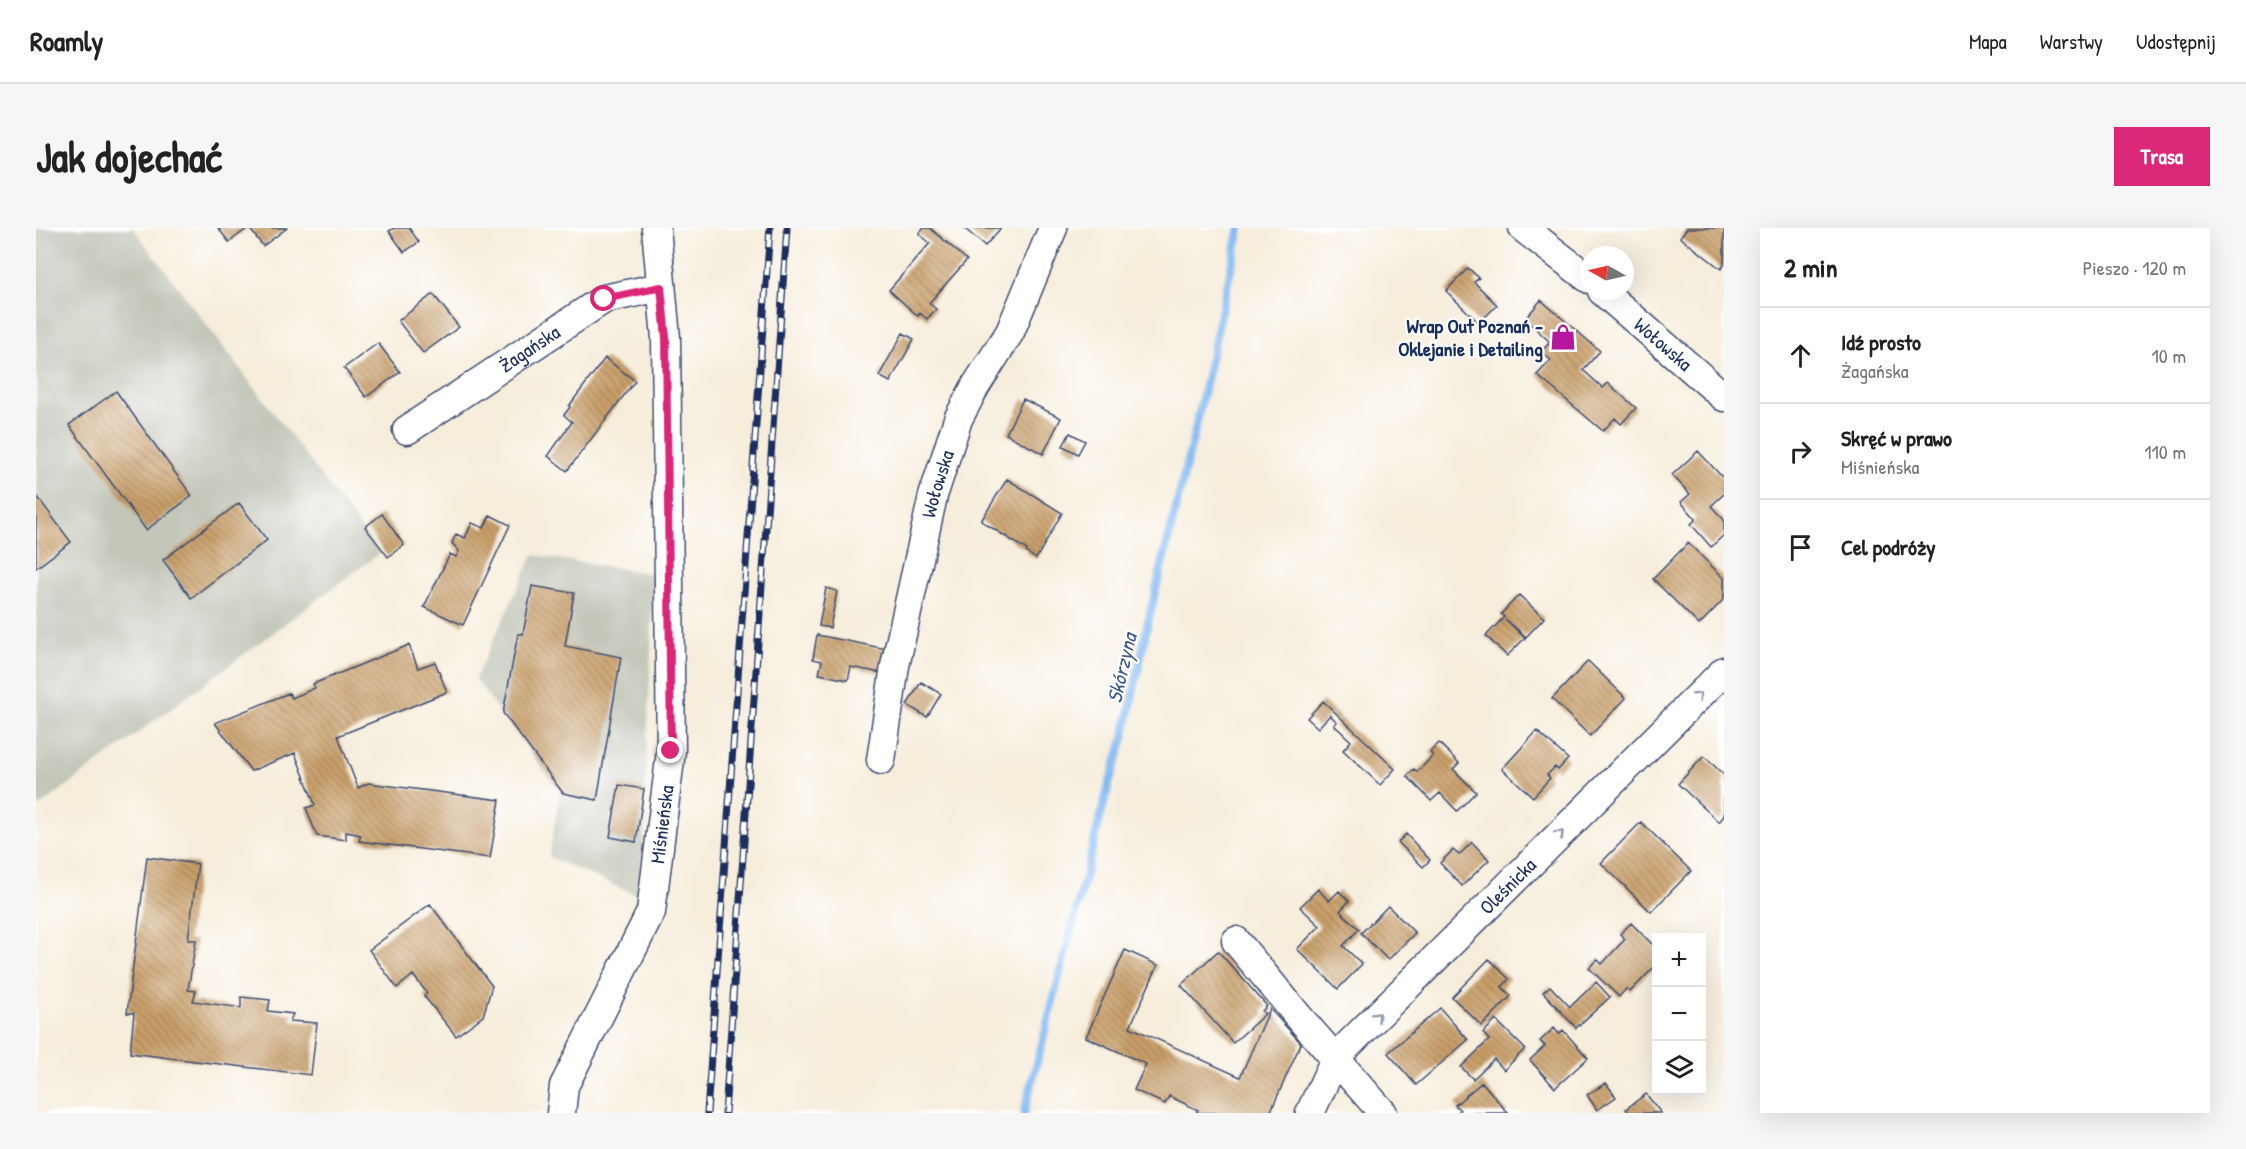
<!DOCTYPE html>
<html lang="pl">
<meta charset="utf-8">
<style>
body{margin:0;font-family:"Patrick Hand",sans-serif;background:#f6f6f6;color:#222}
.controls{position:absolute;right:18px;bottom:18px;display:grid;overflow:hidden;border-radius:0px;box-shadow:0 6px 24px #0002}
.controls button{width:54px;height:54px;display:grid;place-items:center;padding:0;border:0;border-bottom:2px solid #e0e0e0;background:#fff;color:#222;font:30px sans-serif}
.compass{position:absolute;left:1544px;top:18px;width:54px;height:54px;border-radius:50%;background:#fff;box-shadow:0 6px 24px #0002;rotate:278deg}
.stop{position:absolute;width:18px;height:18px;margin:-14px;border:4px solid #db2777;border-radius:50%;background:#fff}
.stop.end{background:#db2777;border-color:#fff;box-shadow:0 2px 6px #0008}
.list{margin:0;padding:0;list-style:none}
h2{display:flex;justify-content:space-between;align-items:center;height:78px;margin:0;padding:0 24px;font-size:26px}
h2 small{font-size:20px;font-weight:400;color:#767676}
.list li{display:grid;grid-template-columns:39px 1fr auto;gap:18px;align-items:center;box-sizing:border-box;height:96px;padding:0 24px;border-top:2px solid #e0e0e0}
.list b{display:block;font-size:22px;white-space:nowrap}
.list p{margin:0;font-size:20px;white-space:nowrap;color:#767676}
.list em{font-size:20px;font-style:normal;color:#767676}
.icon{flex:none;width:33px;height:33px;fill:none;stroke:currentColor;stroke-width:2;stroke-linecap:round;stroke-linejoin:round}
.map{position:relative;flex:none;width:1688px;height:885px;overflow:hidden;border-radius:0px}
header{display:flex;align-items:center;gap:36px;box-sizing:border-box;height:84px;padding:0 30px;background:#fff;border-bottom:2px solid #e0e0e0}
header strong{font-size:28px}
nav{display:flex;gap:33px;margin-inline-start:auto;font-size:21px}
.intro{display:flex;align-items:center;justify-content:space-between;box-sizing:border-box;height:144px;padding:0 36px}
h1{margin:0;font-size:42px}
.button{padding:15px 27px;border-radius:0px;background:#db2777;color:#fff;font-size:21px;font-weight:700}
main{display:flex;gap:36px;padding:0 36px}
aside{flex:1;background:#fff;border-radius:0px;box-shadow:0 6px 24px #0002}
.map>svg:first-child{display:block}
</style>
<header>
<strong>Roamly</strong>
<nav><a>Mapa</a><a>Warstwy</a><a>Udostępnij</a></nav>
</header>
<div class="intro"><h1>Jak dojechać</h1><a class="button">Trasa</a></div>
<main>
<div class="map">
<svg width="1688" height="885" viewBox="0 0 1688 885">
<defs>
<pattern id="building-back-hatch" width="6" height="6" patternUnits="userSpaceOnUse" patternTransform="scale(1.5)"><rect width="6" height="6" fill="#c99f69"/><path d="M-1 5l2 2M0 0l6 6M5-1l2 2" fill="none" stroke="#a2825a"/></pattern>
</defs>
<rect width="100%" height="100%" fill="#fff"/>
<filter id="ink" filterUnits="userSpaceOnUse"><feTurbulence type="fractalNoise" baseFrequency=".0167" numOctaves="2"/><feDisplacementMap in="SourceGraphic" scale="12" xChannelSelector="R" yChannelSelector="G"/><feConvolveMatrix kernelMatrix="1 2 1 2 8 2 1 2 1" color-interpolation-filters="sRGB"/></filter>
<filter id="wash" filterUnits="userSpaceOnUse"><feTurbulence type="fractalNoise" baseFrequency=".008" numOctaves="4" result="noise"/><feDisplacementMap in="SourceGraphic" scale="24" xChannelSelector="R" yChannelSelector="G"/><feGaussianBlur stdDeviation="1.35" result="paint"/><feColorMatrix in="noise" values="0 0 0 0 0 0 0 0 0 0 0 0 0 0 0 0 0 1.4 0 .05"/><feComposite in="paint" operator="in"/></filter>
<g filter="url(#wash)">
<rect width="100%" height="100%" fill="#f6eddb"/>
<!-- industrial -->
<path fill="#c3c6b9" d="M0 0H97L344 325 0 581Z
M497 327 618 346 605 669 513 629 524 564 439 451Z"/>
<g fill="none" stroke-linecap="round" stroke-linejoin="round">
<!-- stream -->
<path stroke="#83b9f2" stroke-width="8" d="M988 885 1073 556 1088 510 1112 394 1160 198 1204 0"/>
</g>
<g id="blocks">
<!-- building -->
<path fill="url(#building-back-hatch)" d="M182 0H212L193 14Z
M213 0H251L227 18Z
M358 0H373L383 14 368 24 353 3Z
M888 0H894L931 32 893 75 900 81 891 91 884 85 882 88 853 62 894 15 883 6Z
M928 0H965L949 18Z
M1651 0H1688V37L1685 41 1644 9Z
M1432 40 1443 50 1438 54 1461 77 1443 95 1410 63Z
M397 66 423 99 387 125 362 93Z
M1505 72 1564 123 1547 142 1567 160 1572 155 1600 180 1585 196 1579 190 1567 203 1501 147 1515 132 1505 124 1514 114 1489 91Z
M867 105 878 111 854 154 843 148Z
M342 115 364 144 330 169 308 140Z
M569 130 599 153 531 243 512 228 536 194 528 187 534 179 533 178Z
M80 163 156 268 110 302 33 197Z
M987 171 1025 190 1007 226 970 206Z
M1034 205 1049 213 1042 226 1027 218Z
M1662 223 1688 251V266L1675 278 1688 292V307L1675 319 1655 296 1660 291 1645 274 1654 266 1636 247Z
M971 251 1026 285 1000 331 990 324 991 322 945 293Z
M0 267 35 314 0 340Z
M203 275 231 312 155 370 127 332Z
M346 286 368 317 352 329 329 299Z
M454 287 474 297 427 397 388 379 414 326 420 329 423 323 416 315 420 306 429 310 436 295 448 300Z
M1652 315 1688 350V371L1663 397 1617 351Z
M496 358 538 365 529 418 585 429 561 572 527 565 467 485 482 406H487Z
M790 360 801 363 794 400 783 398Z
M1483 367 1508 390 1490 409 1469 391 1489 410 1471 428 1450 408 1468 389 1465 386Z
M781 407 856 422 851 446 815 439 812 452 783 446 786 433 777 431Z
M373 417 382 440 399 434 411 464 302 508 322 560 332 555 464 572 454 630 323 613 325 607 310 604V612L281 608 270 580 279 577 259 525 215 543 179 495 253 465 256 470 279 460 277 456Z
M1552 433 1590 470 1554 508 1516 471Z
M885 454 905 466 891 489 871 477Z
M1287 473 1359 541 1344 557 1307 522 1315 513 1298 497 1301 494 1294 487 1282 500 1271 490Z
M1501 503 1532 531 1522 542 1519 539 1511 547 1514 550 1497 569 1466 541Z
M1403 515 1423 535 1417 541 1440 564 1421 583 1404 565 1395 573 1371 548 1378 541 1381 544 1397 528 1394 524Z
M1668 528 1688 547V588L1683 594 1642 556Z
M583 557 608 561 600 614 574 609Z
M1605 594 1655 643 1615 684 1565 635Z
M1370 606 1394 632 1387 639 1362 614Z
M1436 614 1453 632 1426 658 1404 635 1417 622 1423 627Z
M111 629 162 636 152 712H160L152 762 160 763 157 773 205 780V769L234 772 232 783 257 786 254 793 281 795 275 847 94 825 98 785H91Z
M1282 661 1293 673 1303 663 1313 673 1304 683 1323 701 1307 718 1326 736 1302 761 1261 721 1284 698 1264 679Z
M394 676 456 758 447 788 420 808 388 768 391 765 377 747 361 760 333 722Z
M1352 678 1379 705 1352 732 1325 705Z
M1595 695 1620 720V730L1618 732 1620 737 1594 764 1590 761 1583 769 1553 740 1561 731 1566 736 1589 711 1584 706Z
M1089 722 1122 737 1094 799 1204 849 1234 781 1265 815 1234 885H1160L1162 882 1133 868 1129 876 1098 862 1110 836 1050 809Z
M1182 723 1231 778 1226 783 1229 786 1197 815 1145 757Z
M1453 731 1473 751 1466 759 1475 768 1446 798 1416 769Z
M1560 754 1574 769 1540 800 1507 764 1514 758 1534 779Z
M1404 780 1432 812 1380 857 1352 825Z
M1460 792 1489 821 1468 842 1458 831 1437 851 1425 839 1453 812 1447 805Z
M1518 800 1523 806 1527 802 1552 830 1519 860 1494 832 1509 818 1504 813Z
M1446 854 1472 885H1421L1424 882 1419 877Z
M1570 855 1580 869 1561 882 1551 867Z
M1610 866 1625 885H1593L1590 881Z"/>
</g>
</g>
<g filter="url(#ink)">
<use href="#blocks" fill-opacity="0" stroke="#3c4c71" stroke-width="1.5"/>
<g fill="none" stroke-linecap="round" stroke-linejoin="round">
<!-- minor casing -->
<g stroke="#3c4c71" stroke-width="31">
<g id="minor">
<path d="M1487 0 1553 51"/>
<path id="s1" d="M1566 63 1688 169"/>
<path id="s2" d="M371 202 568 71 625 59"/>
<path id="s3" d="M845 532 859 438 897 268 922 191 939 159 974 104 1017 0"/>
<path d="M1200 713 1262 788 1347 885"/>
<path id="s4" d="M525 885 528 858 615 684 635 523 630 110 620 0"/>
<path id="s5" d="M1274 885 1300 829 1688 443"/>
</g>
</g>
<!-- minor -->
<use href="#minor" stroke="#fff" stroke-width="28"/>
<!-- rail casing -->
<g stroke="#1b2f5e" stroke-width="7">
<path id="rail" d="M671 885 734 0
M689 885 751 0"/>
</g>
<!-- rail -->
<use href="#rail" stroke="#fff" stroke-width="4.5" stroke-dasharray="14" stroke-linecap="butt"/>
</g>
<!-- one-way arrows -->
<defs><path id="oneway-chevron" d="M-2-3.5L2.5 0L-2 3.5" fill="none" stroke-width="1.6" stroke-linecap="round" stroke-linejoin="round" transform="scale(1.5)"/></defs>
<g stroke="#8d97ae">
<use href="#oneway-chevron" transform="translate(1662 468) rotate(-45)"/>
<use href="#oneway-chevron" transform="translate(1524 606) rotate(-45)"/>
<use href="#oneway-chevron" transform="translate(1341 788) rotate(-45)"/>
</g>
</g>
<g fill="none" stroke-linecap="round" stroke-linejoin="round" filter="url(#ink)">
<!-- route -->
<path stroke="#db2777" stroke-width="8" d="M568 71 625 59 630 110 635 523"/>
</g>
<!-- icons -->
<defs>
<g id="shop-bare" transform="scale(2.07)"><path d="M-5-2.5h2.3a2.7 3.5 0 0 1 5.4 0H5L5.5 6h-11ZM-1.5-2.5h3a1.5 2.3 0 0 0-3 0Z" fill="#b5179e" stroke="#fff" stroke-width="2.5" paint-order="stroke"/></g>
</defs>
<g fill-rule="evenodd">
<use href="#shop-bare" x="1527" y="109"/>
</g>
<g text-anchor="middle" stroke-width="4.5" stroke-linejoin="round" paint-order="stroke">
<!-- poi labels -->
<g font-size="20" font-weight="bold" fill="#1b2f5e" stroke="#fff" text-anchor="end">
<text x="1507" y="105">Wrap Out Poznań -<tspan x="1507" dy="23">Oklejanie i Detailing</tspan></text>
</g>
<!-- street labels -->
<g font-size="20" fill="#1b2f5e" stroke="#fff">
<text dy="7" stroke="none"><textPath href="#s1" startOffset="81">Wołowska</textPath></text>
<text dy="7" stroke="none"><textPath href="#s2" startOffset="147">Żagańska</textPath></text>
<text dy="7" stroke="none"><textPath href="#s3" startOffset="282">Wołowska</textPath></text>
<text dy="7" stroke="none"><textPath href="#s4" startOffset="310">Miśnieńska</textPath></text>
<text dy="7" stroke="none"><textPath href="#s5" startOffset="304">Oleśnicka</textPath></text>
</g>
<!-- water labels -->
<g font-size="21" font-style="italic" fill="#3a588a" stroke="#fff">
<text transform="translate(1086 440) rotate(-77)" y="7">Skórzyna</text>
</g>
</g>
</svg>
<div class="controls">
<button>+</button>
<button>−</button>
<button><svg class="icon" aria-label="layers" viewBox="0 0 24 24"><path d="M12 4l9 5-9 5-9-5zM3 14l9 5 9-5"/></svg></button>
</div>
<svg class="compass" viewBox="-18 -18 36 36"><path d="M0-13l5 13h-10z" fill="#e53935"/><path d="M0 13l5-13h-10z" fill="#767676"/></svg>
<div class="stop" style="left:568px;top:71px"></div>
<div class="stop end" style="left:635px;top:523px"></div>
</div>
<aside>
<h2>2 min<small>Pieszo · 120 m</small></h2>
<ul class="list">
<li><svg class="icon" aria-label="ahead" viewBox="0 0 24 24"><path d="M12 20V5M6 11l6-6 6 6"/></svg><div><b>Idź prosto</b><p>Żagańska</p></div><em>10 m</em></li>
<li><svg class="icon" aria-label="right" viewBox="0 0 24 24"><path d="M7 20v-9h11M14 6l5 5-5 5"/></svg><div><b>Skręć w prawo</b><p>Miśnieńska</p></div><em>110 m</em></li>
<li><svg class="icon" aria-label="arrive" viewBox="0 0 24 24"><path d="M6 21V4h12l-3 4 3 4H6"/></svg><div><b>Cel podróży</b></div></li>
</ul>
</aside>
</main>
